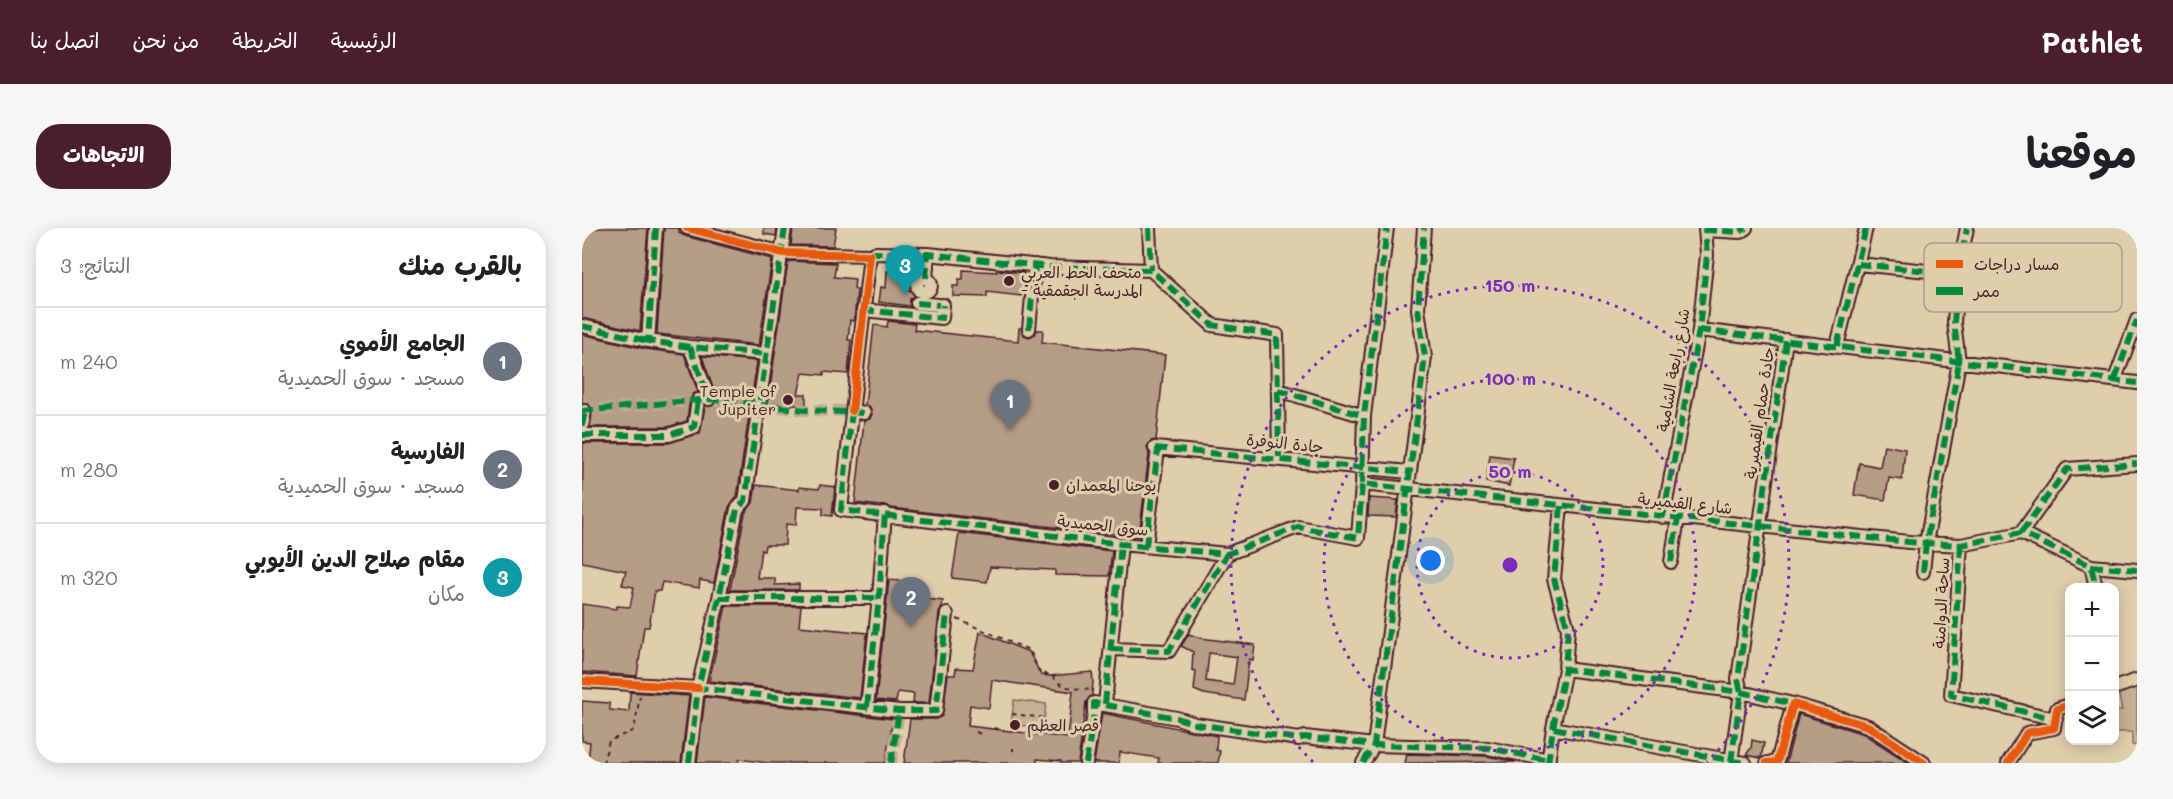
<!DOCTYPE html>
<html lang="ar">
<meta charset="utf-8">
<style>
body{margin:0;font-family:Mali,"Playpen Sans Arabic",sans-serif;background:#f6f6f6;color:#202124;direction:rtl}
.controls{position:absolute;right:18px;bottom:18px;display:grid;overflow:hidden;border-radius:12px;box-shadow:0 3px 15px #0003}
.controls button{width:54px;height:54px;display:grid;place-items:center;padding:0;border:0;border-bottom:2px solid #e0e0e0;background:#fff;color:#202124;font:30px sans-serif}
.you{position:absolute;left:849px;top:333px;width:21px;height:21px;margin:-15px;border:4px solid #fff;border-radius:50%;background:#1a73e8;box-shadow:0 0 0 9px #1a73e833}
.badge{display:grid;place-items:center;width:39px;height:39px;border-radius:50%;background:#4a1f2b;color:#fff;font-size:20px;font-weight:700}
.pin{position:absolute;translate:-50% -50px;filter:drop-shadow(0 2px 3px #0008)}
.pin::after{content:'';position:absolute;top:32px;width:21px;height:18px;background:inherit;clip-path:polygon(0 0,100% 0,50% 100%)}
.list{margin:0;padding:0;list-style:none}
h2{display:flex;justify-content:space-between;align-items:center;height:78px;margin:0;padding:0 24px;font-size:26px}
h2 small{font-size:20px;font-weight:400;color:#757577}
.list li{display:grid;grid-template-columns:39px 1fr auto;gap:18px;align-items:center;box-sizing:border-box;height:108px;padding:0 24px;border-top:2px solid #e0e0e0}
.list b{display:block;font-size:22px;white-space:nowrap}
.list p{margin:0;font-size:20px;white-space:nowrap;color:#757577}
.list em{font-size:20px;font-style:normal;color:#757577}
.icon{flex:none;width:33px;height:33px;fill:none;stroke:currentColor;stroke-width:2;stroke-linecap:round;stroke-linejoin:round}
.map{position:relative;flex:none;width:1555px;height:535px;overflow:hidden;direction:ltr;border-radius:24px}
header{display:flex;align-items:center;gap:36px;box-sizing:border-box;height:84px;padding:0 30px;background:#4a1f2b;color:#fff}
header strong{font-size:28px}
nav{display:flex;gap:33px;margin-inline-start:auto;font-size:21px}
.intro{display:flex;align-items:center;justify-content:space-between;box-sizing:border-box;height:144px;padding:0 36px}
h1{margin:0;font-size:42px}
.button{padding:15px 27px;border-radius:24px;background:#4a1f2b;color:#fff;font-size:21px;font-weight:700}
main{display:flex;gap:36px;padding:0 36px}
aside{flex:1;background:#fff;border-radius:24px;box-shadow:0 3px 15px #0003}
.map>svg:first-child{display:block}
</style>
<header>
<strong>Pathlet</strong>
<nav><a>الرئيسية</a><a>الخريطة</a><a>من نحن</a><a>اتصل بنا</a></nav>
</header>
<div class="intro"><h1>موقعنا</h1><a class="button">الاتجاهات</a></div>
<main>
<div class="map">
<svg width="1555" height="535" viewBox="0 0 1555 535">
<rect width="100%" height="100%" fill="#dfceab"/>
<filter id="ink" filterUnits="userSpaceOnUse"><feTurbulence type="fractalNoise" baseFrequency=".0167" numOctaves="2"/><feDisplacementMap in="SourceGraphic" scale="12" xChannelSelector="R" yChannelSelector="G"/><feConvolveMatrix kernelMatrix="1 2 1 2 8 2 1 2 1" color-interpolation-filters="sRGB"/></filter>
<g filter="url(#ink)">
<!-- green -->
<path fill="#c7b296" stroke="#886860" stroke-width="1.5" d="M1555 452V518L1550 517V504H1533L1532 484 1540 482 1535 459Z
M432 472 464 476 461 500 429 496Z"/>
<!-- building -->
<path fill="#b69d87" stroke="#4a1f2b" stroke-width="1.5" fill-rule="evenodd" d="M0 0H66L58 103 0 90Z
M82 0H97V5L103 8 190 31 177 117 75 106Z
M182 0H195L194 8 182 6Z
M211 0H254L251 18 209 17Z
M206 33 254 35 252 49 273 51 272 61 275 62 272 93 268 92 266 112H269L266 146 242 144V147L221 145 216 166H224V178L186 175Z
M381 42 415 44V42L442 45 439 68 405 64V69L371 68V58H376L377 51H381Z
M305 43 327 44 325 62 336 64V67L328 71V78L297 74 299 59 304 60Z
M306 93 333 96 332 102 436 113 437 100H439L442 107 447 109 453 106 455 102H461L460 114 583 127 574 212 569 213 565 219 567 226 557 309 309 280 304 277 298 278 273 275 282 193 288 191 290 186 288 179 283 177 292 97 305 99Z
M0 106 64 121 102 126 116 164 110 166 108 170 105 193 86 199H8L11 180 5 175H0Z
M120 128 175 133 155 269 147 279 132 355 118 352 117 360 80 354 78 363H73L67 399H62L55 448 0 444V376L34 381 35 378 48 379 52 359 40 357 44 343 0 334 1 215H87L118 205 123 178H130L135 172Z
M1302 217 1323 221 1320 252 1307 250 1303 272 1272 267 1277 235 1298 239Z
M908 227 932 230 927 258 904 253Z
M174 257 217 262V259L237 261 238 257 253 259 250 288 241 287V280L215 279 214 297 204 296 203 317H183L182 323 179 322 175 350H193V357L217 356V362H148L163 285 171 275Z
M787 270 816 272 814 289 786 288Z
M377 305 530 323 527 348 473 347V342L408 339 405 354 370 350Z
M307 352 331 354 330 369 361 373 360 379 357 385 347 475H331L332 466 316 464 314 474 294 472Z
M144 378H219L217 398 285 405 278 470 127 453Z
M398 404 447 424 459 447 467 448 510 444 511 453 510 467 504 474 496 535H479V533L455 531V535H322L328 491H354L360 488 366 447H373L374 440 391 441ZM410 452 491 464 486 510 386 498 388 477 407 480Z
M607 406 618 410 673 417 671 432 667 431 662 472 622 466 612 462 614 443 610 442 611 424 599 418ZM627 425 655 429 651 457 624 453Z
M48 464 107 468 99 535H6L8 514 0 513V473L27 475 28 482 47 484Z
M123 469 311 491 303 535H186L157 531 156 535H115Z
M520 485 635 508 634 522 638 523 636 535H576L577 530 538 524 537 535H512Z
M1217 486 1282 506 1327 535H1204Z
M1170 512 1182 515 1179 530 1164 527 1169 520Z
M825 526 905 528 934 534 823 535Z"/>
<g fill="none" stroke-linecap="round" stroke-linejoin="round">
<!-- minor-tunnel -->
<path stroke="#c1ab91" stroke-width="12" stroke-dasharray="12 6" stroke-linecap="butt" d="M0 183 127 171 224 182 270 183
M309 535 317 483"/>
<!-- minor casing -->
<g stroke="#4a1f2b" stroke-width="16">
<path id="minor" d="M74 0 66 113 108 119 184 126
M105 0 201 25 288 27 293 25 346 26 468 39 569 42 630 97 695 107 697 231
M203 0 163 273 155 281 137 370 116 460 317 483H354L365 386
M567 0 569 42
M1123 2 1158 4 1164 0
M288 27 259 282 539 316 645 326 716 299 776 310 780 256 1327 314 1379 317 1439 305 1509 338 1514 359
M1276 36 1376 46
M344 50 346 26
M335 57a7 7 0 1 1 14 0a7 7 0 1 1-14 0Z
M335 75 357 77
M281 82 360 90 361 77
M0 98 66 113
M447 101 453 37
M1117 102 1555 155
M1255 118 1284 0
M108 119 127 171
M1533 151 1555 92
M696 162 782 188
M270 183 282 185
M0 198 3 183
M0 207H87L112 199 116 172
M573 220 827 244
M780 256 782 188 805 0
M979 278 972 351 986 401 983 441 1159 464 1211 476 1286 498 1342 535
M1081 289 1117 102 1125 27 1123 0
M1439 305 1485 241 1555 236
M1379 317 1369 467 1474 491
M564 318 576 221
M1089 334 1096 290
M1509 338 1555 342
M1341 344 1344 315 1377 134 1372 94 1376 46 1385 0
M137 370H297
M529 421 587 423 645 326
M0 453 116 460 107 535
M1532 460 1555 452
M523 476 539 316
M285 479 297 370 303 285
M971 500 983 441
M1149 534 1159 464 1156 451 1204 112
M504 535 512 486V475L595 490 613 496 717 511 723 509 792 517 906 520 967 532
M781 535 792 517 843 129 836 81 842 0
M966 535 971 500 1163 535
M1185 535 1195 534 1211 476
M1426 535 1445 505 1472 500 1475 481 1488 477"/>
</g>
<!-- path -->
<path stroke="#4a1f2b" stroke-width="2" stroke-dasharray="4.5 4.5" stroke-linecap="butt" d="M375 391 445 421 449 425 458 445 470 447C478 462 495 460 510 462
M430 486 462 490
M412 500 422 502
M394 504 399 506
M431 523V520
M21 535 27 513 52 502 58 468"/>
<!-- minor -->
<use href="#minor" stroke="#dfceab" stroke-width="12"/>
<!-- quiet -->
<path stroke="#00873e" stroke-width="6" stroke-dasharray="12 6" stroke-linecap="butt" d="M74 0 66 113 108 119 184 126
M203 0 163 273 155 281 137 370 116 460 317 483H354L365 386
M567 0 569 42
M1123 2 1158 4 1164 0
M288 27 293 25 346 26 468 39 569 42 630 97 695 107 697 231
M1276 36 1376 46
M344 50 346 26
M335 75 357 77
M281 82 360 90 361 77
M0 98 66 113
M447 101 453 37
M1117 102 1555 155
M1255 118 1284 0
M108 119 127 171
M1533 151 1555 92
M696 162 782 188
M0 183 127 171 224 182 282 185
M270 183 259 282 539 316 645 326 716 299 776 310 780 256 1327 314 1379 317 1439 305 1509 338 1514 359
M0 198 3 183
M0 207H87L112 199 116 172
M573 220 827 244
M780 256 782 188 805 0
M979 278 972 351 986 401 983 441 1159 464 1211 476
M1081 289 1117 102 1125 27 1123 0
M1439 305 1485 241 1555 236
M1379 317 1369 467 1474 491
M564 318 576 221
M1089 334 1096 290
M1509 338 1555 342
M1341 344 1344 315 1377 134 1372 94 1376 46 1385 0
M137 370H297
M529 421 587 423 645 326
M523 476 539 316
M285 479 297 370 303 285
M971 500 983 441
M1149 534 1159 464 1156 451 1204 112
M107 535 116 460
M309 535 317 483
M504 535 512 486V475L595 490 613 496 717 511 723 509 792 517 906 520 967 532
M781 535 792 517 843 129 836 81 842 0
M966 535 971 500 1163 535"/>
<!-- cycleway casing -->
<g stroke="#dfceab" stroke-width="11">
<path id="cycleway" d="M105 0 201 25 288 27 270 183
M0 453 116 460
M1185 535 1195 534 1211 476 1286 498 1342 535
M1426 535 1445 505 1472 500 1475 481 1488 477"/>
</g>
<!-- cycleway -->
<use href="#cycleway" stroke="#e8590c" stroke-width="8"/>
</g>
</g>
<!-- distance rings -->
<g fill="none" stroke="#7b2cbf" stroke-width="3" stroke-dasharray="3 6">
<circle cx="928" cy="337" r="93"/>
<circle cx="928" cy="337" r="186"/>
<path d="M731 534A279 279 0 1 1 1125 534"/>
</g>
<!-- markers -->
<g fill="#4a1f2b" stroke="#dfceab" stroke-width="2">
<circle cx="427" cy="53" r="6"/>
<circle cx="206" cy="172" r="6"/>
<circle cx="472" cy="257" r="6"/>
<circle cx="433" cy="497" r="6"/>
</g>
<g text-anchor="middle" stroke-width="6" stroke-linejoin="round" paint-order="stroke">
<!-- poi labels -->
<g font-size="16" fill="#4a1f2b" stroke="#dfceab" text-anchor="start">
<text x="439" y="50">متحف الخط العربي<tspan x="439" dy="18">- المدرسة الجقمقية</tspan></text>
<text x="194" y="169" text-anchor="end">Temple of<tspan x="194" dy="18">Jupiter</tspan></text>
<text x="484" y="263">يوحنا المعمدان</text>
<text x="445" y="503">قصر العظم</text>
</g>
<!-- street labels -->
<g font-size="16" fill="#4a1f2b" stroke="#dfceab">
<text transform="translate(1091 142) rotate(-80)" y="6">شارع رابعة الشامية</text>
<text transform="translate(1177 185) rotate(-82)" y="6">جادة حمام القيميرية</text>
<text transform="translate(703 215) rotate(6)" y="6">جادة النوفرة</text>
<text transform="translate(1103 275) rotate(6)" y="6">شارع القيميرية</text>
<text transform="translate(521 297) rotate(6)" y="6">سوق الحميدية</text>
<text transform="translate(1359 375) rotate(-87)" y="6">ساحة الدوامنة</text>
</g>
</g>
<!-- legend -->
<rect x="1342" y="15" width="198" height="69" rx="9" fill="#dfceab" stroke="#b29a85" stroke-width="1.5"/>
<rect x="1354" y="32" width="27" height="8" fill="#e8590c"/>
<rect x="1354" y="59" width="27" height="8" fill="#00873e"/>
<g font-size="16" fill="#4a1f2b">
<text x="1392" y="42">مسار دراجات</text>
<text x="1392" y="69">ممر</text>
</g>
<circle cx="928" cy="337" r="9" fill="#7b2cbf" stroke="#dfceab" stroke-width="3"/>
<g font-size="18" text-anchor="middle" font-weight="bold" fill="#7b2cbf" stroke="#dfceab" stroke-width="6" stroke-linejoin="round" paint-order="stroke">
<text x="928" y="64">150 m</text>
<text x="928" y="157">100 m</text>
<text x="928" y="250">50 m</text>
</g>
</svg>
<div class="controls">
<button>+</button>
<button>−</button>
<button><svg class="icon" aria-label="layers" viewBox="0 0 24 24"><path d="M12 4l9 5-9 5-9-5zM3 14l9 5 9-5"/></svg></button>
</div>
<div class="you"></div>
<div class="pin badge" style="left:428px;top:202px;background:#6b7280">1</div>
<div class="pin badge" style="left:329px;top:399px;background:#6b7280">2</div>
<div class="pin badge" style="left:323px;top:67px;background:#0f9aa8">3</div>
</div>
<aside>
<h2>بالقرب منك<small>النتائج: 3</small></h2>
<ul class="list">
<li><span class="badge" style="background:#6b7280">1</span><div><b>الجامع الأموي</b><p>مسجد · سوق الحميدية</p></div><em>240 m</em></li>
<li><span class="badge" style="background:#6b7280">2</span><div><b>الفارسية</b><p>مسجد · سوق الحميدية</p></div><em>280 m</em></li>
<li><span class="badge" style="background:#0f9aa8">3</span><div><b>مقام صلاح الدين الأيوبي</b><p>مكان</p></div><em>320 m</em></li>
</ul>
</aside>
</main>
